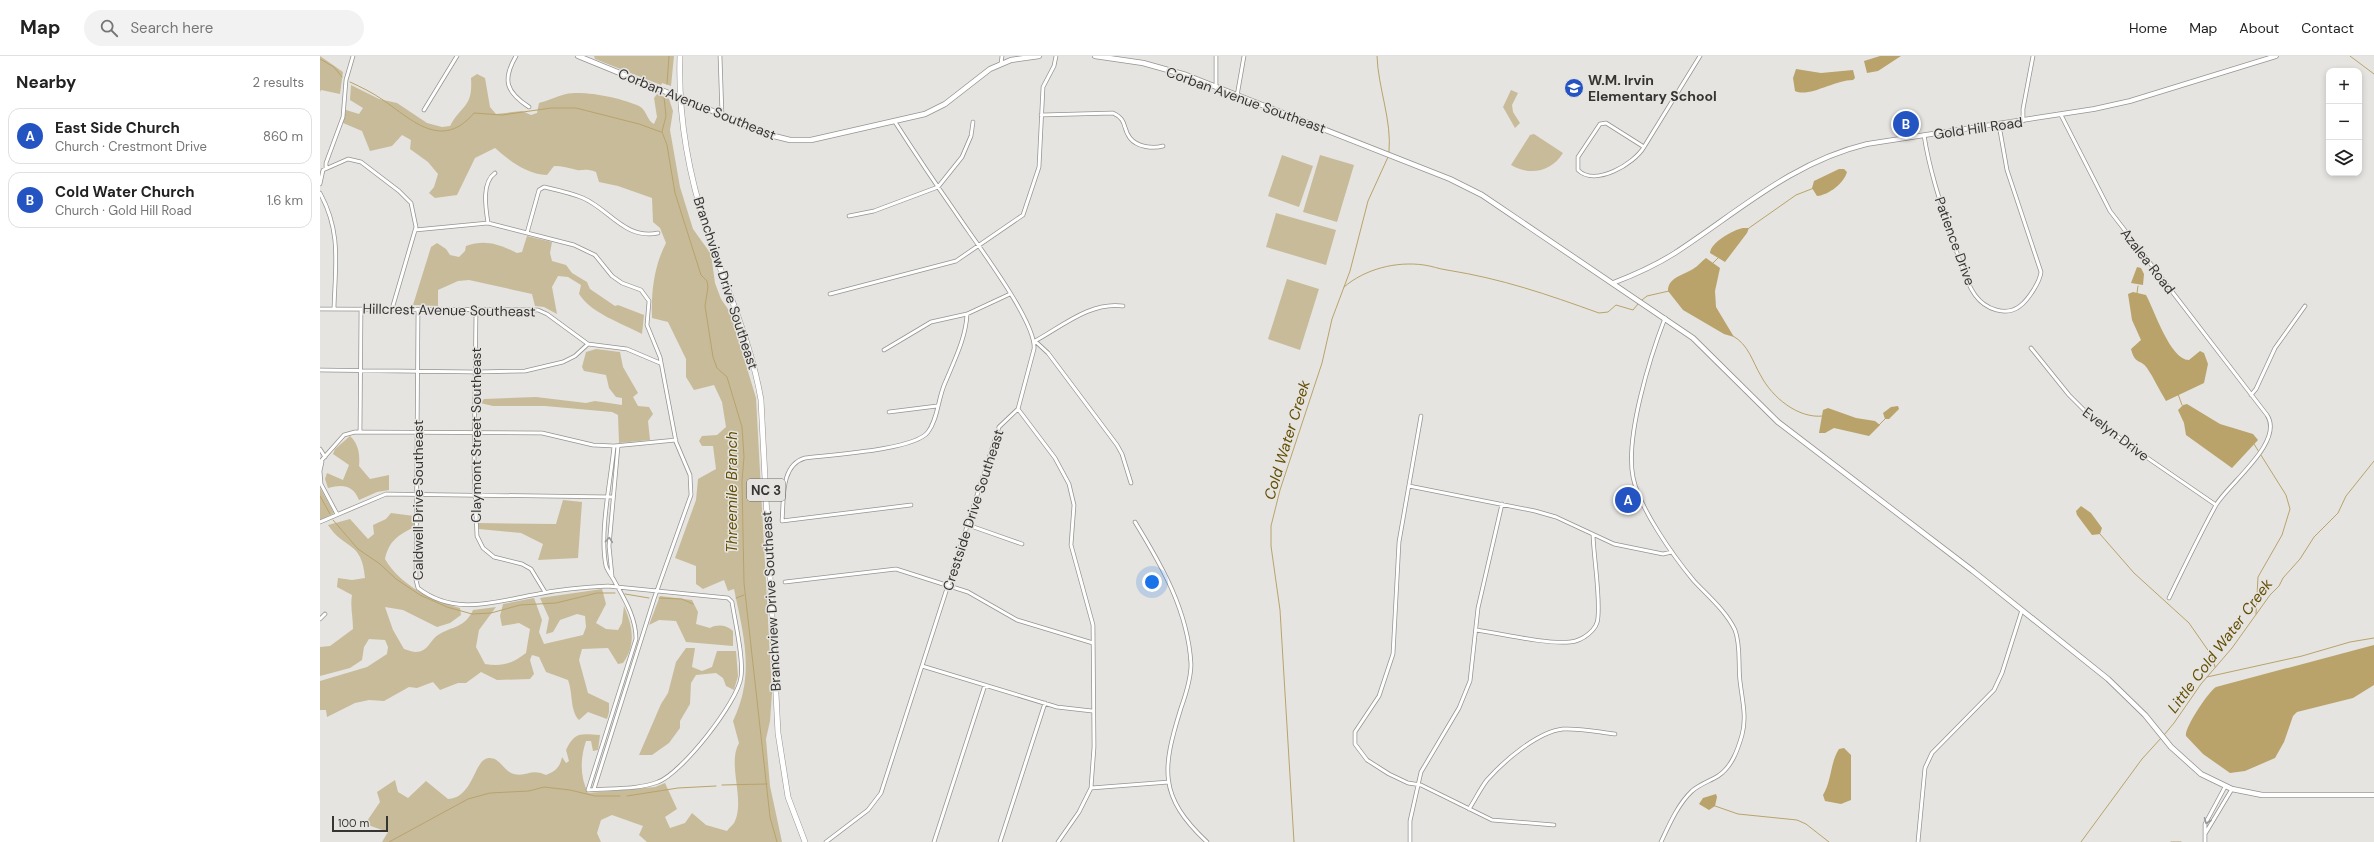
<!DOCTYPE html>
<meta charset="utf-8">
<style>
body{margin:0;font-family:"DM Sans",sans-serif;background:#f2f2f2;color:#222}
.controls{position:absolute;right:12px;top:12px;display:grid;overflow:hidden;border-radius:8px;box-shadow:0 2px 6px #0003}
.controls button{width:36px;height:36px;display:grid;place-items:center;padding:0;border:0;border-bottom:1px solid #e0e0e0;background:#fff;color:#222;font:20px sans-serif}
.scale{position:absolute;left:12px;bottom:10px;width:56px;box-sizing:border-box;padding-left:4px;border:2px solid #363534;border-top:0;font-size:11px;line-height:14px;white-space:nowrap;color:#363534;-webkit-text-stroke:3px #e5e4e0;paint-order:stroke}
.you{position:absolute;left:832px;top:526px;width:14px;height:14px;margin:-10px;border:3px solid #fff;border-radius:50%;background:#1a73e8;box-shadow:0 0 0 6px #1a73e833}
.badge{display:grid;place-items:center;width:26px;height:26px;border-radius:50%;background:#2454c2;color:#fff;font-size:13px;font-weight:700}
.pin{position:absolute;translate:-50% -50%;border:2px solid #fff;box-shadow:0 1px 4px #0006}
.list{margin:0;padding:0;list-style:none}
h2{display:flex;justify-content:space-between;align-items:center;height:52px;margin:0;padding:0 16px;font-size:17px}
h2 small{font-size:13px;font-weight:400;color:#767676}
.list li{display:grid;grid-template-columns:26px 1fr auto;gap:12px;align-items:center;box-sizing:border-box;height:56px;margin:0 8px 8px;padding:0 8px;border:1px solid #e0e0e0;border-radius:12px}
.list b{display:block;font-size:15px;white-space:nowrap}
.list p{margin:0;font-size:13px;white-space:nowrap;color:#767676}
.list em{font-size:13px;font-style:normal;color:#767676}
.icon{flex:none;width:22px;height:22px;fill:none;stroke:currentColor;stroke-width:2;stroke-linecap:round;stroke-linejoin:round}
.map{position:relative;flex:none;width:2054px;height:786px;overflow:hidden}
header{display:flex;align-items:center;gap:24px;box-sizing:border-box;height:56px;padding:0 20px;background:#fff;border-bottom:1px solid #e0e0e0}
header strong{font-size:19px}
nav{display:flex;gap:22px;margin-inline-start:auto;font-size:14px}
.search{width:280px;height:36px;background:#f2f2f2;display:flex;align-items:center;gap:10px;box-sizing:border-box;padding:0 14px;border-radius:22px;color:#767676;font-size:15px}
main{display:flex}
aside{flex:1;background:#fff}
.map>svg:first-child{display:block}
</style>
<header>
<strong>Map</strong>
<div class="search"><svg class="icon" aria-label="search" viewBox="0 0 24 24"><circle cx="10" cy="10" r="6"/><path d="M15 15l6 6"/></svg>Search here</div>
<nav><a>Home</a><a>Map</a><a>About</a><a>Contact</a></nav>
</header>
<main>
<aside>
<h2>Nearby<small>2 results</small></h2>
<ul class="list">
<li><span class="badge">A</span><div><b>East Side Church</b><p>Church · Crestmont Drive</p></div><em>860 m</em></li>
<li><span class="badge">B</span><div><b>Cold Water Church</b><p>Church · Gold Hill Road</p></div><em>1.6 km</em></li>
</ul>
</aside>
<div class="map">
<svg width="2054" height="786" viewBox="0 0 2054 786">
<rect width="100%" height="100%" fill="#e5e4e0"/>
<!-- green -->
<path fill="#c8bb99" d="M0 0 23 16 20 38 1 34 0 36Z
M274 0H354L351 30 342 27 341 29 275 3Z
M157 18 165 22 170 51 176 58 202 55 211 59 217 57 219 47C228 45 237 40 246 38 264 34 302 42 319 50 327 54 327 65 334 68L337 61 334 42 337 38 349 43 353 55 350 74 360 131 373 173 391 198 395 227 401 243 410 256 436 342 452 637 450 665 446 683 450 730 462 786H327L319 779 323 770 292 759 281 764 277 777 281 786H62L68 776 45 768 60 746 57 736 75 724 78 736 88 742 106 725 128 743C154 742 154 702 169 702 180 701 184 716 194 718 207 721 211 712 226 719 236 715 240 711 242 701L246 707 249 705 246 694C255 675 261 678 280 679L278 694 273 695 271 685H266C260 703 260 721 268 737L335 731 345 727 357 753 345 761 350 772 365 767 372 757 386 769 407 775C409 772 414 768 415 765 425 742 407 708 419 687L413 665C435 619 424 581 414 533L408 535 404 524 383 533 376 528V510L355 502 376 444 378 423 396 413 393 390H382L379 385 382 380 397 379 406 371 402 346 394 329 374 334 366 321V303L348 266 332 262C331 236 334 210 346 187L340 172 333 166 332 142 298 130 279 126 276 116C265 112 264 115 257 114 249 112 242 110 234 110L227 119C206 118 190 105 175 92L155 102 137 139 115 142 109 137 114 131 118 118 108 106 90 93 91 84 82 79 72 90 50 95 42 75 23 67 26 54 39 58 43 52 30 44 31 29 59 43 77 47 107 67 122 71 130 70C142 48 153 52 151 22Z
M1191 34 1198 37 1192 49 1193 56 1200 67 1195 72 1183 51Z
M1214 78 1243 97C1231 116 1210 120 1191 109L1210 79Z
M962 99 993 110 979 151 948 140Z
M1000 99 1034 109 1017 166 983 156Z
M956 157 1016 174 1006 209 946 191Z
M207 180 232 186 230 197 232 205 246 209 252 217 267 226 270 233 295 250 298 249 324 259 322 278C302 267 272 258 259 238L261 229 248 221 238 220 232 231 237 258 224 251 215 250 212 238 149 224 138 225 118 234V250L93 249 111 191 117 187 126 193 130 199 139 201 145 195 146 190C165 183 179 188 197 197L202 196Z
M967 223 999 233 980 294 948 283Z
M276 293 300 296 303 311 318 337 313 341 318 350 329 351 333 358 328 365 330 384 299 387 298 359 292 356 225 350H173L160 347 164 343 216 341 266 347 275 345 302 349V342L296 341 289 332 286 319 264 315 262 311 266 296Z
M30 380C39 388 40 400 39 410L50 423 69 419V434L57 436 39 444C33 429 23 428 8 432L5 423 7 417 23 424 29 409 13 398 15 393Z
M0 432 14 457 0 464Z
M243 444 262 446 258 502 218 504 223 488 201 477 159 473 158 467 236 468Z
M71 457 94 460V471C77 480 69 485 65 503 80 529 111 544 140 552L141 559 130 567 117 571 83 554 65 551 73 574 84 593C88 594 93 596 96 596 108 596 110 584 118 579 132 570 145 572 153 554L176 551 159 574 156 591 165 608C183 611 193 607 206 597L210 573 199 567 182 570 180 560 183 548 214 542 222 564 219 576 224 588 263 579 266 571 265 560 257 558 240 564 233 576 226 578 229 562 220 542 282 533 286 548 276 567 286 573 298 574 302 567 304 550C312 569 317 588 303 607L298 608 288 592 262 593 259 604 268 637 289 647V656L287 663 268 656 259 664C250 655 253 637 248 624L226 616 219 601 212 599 210 604 214 618 210 623 177 624 161 616 146 627H138L120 634 113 626 97 632 89 631 64 645 49 644 35 647 7 661 6 654H0V625L47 611 67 598 68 591 65 584 49 583 44 591 42 604 30 612 0 620V591L10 590 33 573C33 561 30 550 32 539L17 531 18 522 32 524 45 522C42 484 24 494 8 469L30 463 48 483 54 478 53 469 66 463Z
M340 540 372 544 378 556 376 568 390 572C398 568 406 569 413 575V590L366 586 356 565 339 564 329 569Z
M366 592H375L372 611 382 615 392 611 397 595H416L418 620 414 634 406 630 403 622 396 617 376 619 371 627 370 648 360 665V672L349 687 332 699H319L341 648 348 637 356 606Z"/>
<!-- water -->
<path fill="#b9a36a" d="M1560 0H1581L1558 15 1547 17 1544 5Z
M1476 13 1501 17 1533 14 1535 22 1533 24C1514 24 1489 42 1475 35L1473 22Z
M1519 113H1524L1527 116C1524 127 1509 139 1497 140L1492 132 1494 125Z
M1423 172H1429L1427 177 1405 206 1390 197C1391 186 1413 174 1423 172Z
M1386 202 1400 212 1395 235 1396 251 1414 281 1404 278 1363 254 1348 235C1348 221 1364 219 1373 213 1378 210 1382 205 1386 202Z
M1817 211 1821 212 1824 218 1823 229 1811 227Z
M1813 236 1826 239C1834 253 1850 304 1869 304L1880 295 1884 297 1888 308 1884 327 1846 345C1839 334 1834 322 1827 312 1821 303 1815 309 1811 293L1821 284 1812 264 1808 238Z
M1867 348 1900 368 1933 378 1938 384 1912 412 1866 379 1864 367 1858 354 1863 349Z
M1578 350 1579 353 1569 363H1565L1563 357 1571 351Z
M1508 352 1536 362 1555 365 1560 369 1549 380 1514 372 1505 377H1499L1503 354Z
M1761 450 1771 457 1782 472 1780 478 1772 479 1757 459 1756 455Z
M2054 589V629L2033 642 1977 656 1973 660 1964 686 1955 702 1925 715 1910 717 1883 698 1866 680C1864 672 1889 635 1896 631Z
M1524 692 1531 699V744L1521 748 1505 745 1503 739C1512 724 1510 707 1519 693Z
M1396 738 1397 741 1395 750 1389 754 1379 748 1383 742Z"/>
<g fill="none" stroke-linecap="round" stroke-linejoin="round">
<!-- stream -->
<path stroke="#b9a36a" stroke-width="1" d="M1057 0C1058 32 1072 64 1069 96
M2030 0 2054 18
M0 3 14 11 22 21
M30 26C41 31 53 37 63 44 92 64 122 95 154 57L182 59 231 52H256L319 68 341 76
M347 28 349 0
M342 76 347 89 355 137 381 219 387 225 388 231 385 250 393 301 397 312 407 321 422 371 424 401 422 425 424 527 450 761 457 786
M342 76 346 60 344 41
M1429 172 1476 139 1494 132
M1393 207 1398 202
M1024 231C1045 213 1076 205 1104 209 1112 210 1119 213 1127 214 1183 223 1226 238 1279 257L1288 256 1296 249 1313 254 1318 248
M1817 237 1818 230
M1322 244 1327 240 1349 235
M1413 280C1429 289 1432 305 1441 320 1452 341 1478 363 1503 360
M1858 338 1862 349
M1559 369 1565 363
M1934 388 1966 439 1970 453 1962 479 1938 521 1936 558
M0 440 10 458
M13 464 38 493 60 508 76 523 100 539 127 551 152 558 171 557 200 549 236 547 277 537H295
M1780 478 1814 517 1869 567 1892 600 1895 611
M305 538 329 542
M339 542 362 543 373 548
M416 542 424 539
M1887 621 1982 600 2030 586 2054 582
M1844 679 1854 667 1881 628 1912 592 1950 539 1959 530 1963 522 1980 503 1994 481 2018 457 2026 440 2054 405
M402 729 447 728
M307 740 358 732 396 730
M1395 750 1418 758 1477 764 1486 768 1509 786
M69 786 148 743 170 737 209 735 224 731 250 734 275 740H300
M974 786 960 554 951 490V470L960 434 1002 307 1012 263 1030 215 1048 145 1068 101
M1761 786 1822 703 1842 681
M1851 786H1861"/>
<!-- minor casing -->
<g stroke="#959491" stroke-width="4.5">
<path id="minor" d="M196 0C182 24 186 36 209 51
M400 0 402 59
M896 0V31
M681 8 682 0
M917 40 924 0
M104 54 137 0
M721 59 793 57C808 64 802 72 810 82 817 91 833 93 843 90
M1741 59 1790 155 1947 359C1965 386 1908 428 1896 449 1879 480 1864 511 1849 542
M1703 65V53L1713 0
M1604 79C1610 118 1623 154 1635 191 1641 207 1645 225 1655 239 1665 253 1686 261 1700 250 1708 244 1720 226 1721 216L1687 114 1679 69
M1324 91 1286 67 1280 68 1258 101V114C1275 131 1314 108 1324 91L1380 0
M6 112V107L23 61 26 24 33 0
M0 128 3 114 28 103 41 106 79 135 91 147 96 171 72 253
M0 137C22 177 15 210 14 253
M529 160 554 155 618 131 642 101 651 80 653 66
M168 167C166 153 161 127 175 117
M95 174 168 167 254 189 275 199 292 220 302 227 321 234 329 245 327 269 340 301 356 386 370 419 371 439 334 543 274 733
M207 177 219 134 224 131C237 134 251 137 263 142 289 153 305 184 338 177
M510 238 636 205 703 159 719 111 723 31 734 10 736 0
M803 250C771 245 741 271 715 285L728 297 797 389 802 398 811 427
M0 253 218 254 227 258 268 288 307 293 340 307
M98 254 96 524 98 532C135 561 177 545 218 538 241 533 265 531 288 530L297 531 408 542 412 546C415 566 424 603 421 621 418 646 361 718 338 726 317 734 291 732 268 734L316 583C316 562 305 544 295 526 292 520 288 516 286 510 279 477 291 424 294 390
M156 255 154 412 157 480 163 492 174 501 202 508 211 513 225 536
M1711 292 1749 339 1769 359 1813 392 1896 449
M564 294 611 266 647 258 690 238
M0 314 156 316 205 315 243 306 255 300 268 288
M1931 339 1936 333 1955 292 1985 250
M698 353 735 402 749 428 754 449 751 489 773 569 774 691 771 732 759 756 738 786
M569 356 617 350
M1101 360 1079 486 1073 598 1059 640 1035 676V688L1047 704 1069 718 1088 727 1101 729 1172 764 1234 769
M40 376 41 253
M0 393 5 401
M0 406 24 379 35 376 222 377 273 389 294 390 356 384
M0 415 1 428 17 458
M0 415 2 406
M1089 430 1215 455 1236 461 1294 488 1343 498 1352 496
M591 449 462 465C464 444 460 409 485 402 509 399 595 394 608 376 618 363 618 342 625 327 634 305 646 282 647 258
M0 466 66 438 293 441
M815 466C842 510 868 555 871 608 871 623 866 638 861 652 842 713 838 740 887 786
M648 469 702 488
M292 520 289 490 298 390
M465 526 576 513 648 536 697 564 773 587
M0 563 5 558
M1156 574C1184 578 1223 588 1250 586 1262 585 1278 574 1278 561 1280 537 1274 504 1273 479
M602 610 737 651 772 655
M1905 731 1885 768V778L1912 733
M771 732 849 726
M1149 753C1155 744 1160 733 1167 724 1184 705 1217 676 1243 673 1260 672 1278 676 1295 678
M506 786 548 754 561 737 679 371 698 353 714 293C717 266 653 183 636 157 615 127 595 97 575 66
M614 786 665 629
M680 786 725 647
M1090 786V765L1101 716 1139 652 1150 625 1158 552 1182 448
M1341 786C1349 769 1358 748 1372 735 1380 728 1390 725 1398 720 1412 711 1418 693 1422 679 1427 661 1422 643 1420 625 1418 609 1421 589 1415 574 1406 555 1388 540 1374 525 1354 501 1319 452 1313 421 1305 381 1330 301 1345 262
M1598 786 1605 712 1612 697 1674 634 1682 617 1702 554
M1885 786V778"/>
</g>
<!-- tertiary casing -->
<g stroke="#959491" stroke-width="5.5">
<path id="tertiary" d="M1293 227C1314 219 1336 209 1355 197 1418 156 1472 106 1547 88L1774 53 1810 45 1956 0"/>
</g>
<!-- secondary casing -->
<g stroke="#959491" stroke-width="6">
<path id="secondary" d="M258 0 454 80 470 84H491L605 58 625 48 670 13 691 4 719 0
M775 0 823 7 866 19 1130 123 1162 139 1373 282 1458 366 1653 515 1788 623 1825 659 1851 691 1881 718 1912 733 1942 739H2054"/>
</g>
<!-- primary casing -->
<g stroke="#959491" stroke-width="6">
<path id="primary" d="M360 0C358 58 368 116 386 171 404 228 431 284 441 344L458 677 468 741 485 786"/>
</g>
<!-- minor -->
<use href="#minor" stroke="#fff" stroke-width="3"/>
<!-- tertiary -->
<use href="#tertiary" stroke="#fff" stroke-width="4"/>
<!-- secondary -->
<use href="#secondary" stroke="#fff" stroke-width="4.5"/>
<!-- primary -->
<use href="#primary" stroke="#fff" stroke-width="5"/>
</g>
<!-- one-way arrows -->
<defs><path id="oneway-chevron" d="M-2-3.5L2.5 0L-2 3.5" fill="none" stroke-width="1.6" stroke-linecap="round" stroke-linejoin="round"/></defs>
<g stroke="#9a9a9a">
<use href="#oneway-chevron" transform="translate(289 484) rotate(-85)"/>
<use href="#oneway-chevron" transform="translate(1887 765) rotate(113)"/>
</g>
<!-- icons -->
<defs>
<g id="school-disc" transform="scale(1)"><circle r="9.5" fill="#2454c2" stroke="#e5e4e0"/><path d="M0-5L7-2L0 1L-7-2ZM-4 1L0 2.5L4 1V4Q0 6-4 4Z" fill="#fff"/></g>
</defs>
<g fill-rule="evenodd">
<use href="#school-disc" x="1254" y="32"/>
</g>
<g text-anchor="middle" stroke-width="3" stroke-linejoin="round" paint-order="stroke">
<!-- shield labels -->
<rect fill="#e5e4e0" stroke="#6a6a68" stroke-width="1" x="427" y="423" width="38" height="22" rx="3"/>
<g font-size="13" font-weight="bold" fill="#363534">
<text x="446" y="439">NC 3</text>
</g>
<!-- poi labels -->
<g font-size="14" font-weight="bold" fill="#363534" stroke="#e5e4e0" text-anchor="start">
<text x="1268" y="29">W.M. Irvin<tspan x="1268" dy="16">Elementary School</tspan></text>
</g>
<!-- street labels -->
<g font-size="14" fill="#363534" stroke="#e5e4e0">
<text transform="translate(926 44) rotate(20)" y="5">Corban Avenue Southeast</text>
<text transform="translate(377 48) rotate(22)" y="5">Corban Avenue Southeast</text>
<text transform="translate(1658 72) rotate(-8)" y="5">Gold Hill Road</text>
<text transform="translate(1635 185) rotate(70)" y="5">Patience Drive</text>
<text transform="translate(1828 205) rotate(52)" y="5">Azalea Road</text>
<text transform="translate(406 227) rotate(72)" y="5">Branchview Drive Southeast</text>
<text transform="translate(129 254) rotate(1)" y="5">Hillcrest Avenue Southeast</text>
<text transform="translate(1796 378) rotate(37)" y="5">Evelyn Drive</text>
<text transform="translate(156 379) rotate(-90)" y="5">Claymont Street Southeast</text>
<text transform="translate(98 444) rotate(-90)" y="5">Caldwell Drive Southeast</text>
<text transform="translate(653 454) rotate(-72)" y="5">Crestside Drive Southeast</text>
<text transform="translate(451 545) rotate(-93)" y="5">Branchview Drive Southeast</text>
</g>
<!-- water labels -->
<g font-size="15" font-style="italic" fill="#644e04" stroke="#e5e4e0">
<text transform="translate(967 384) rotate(-73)" y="5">Cold Water Creek</text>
<text transform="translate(412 436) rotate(-90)" y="5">Threemile Branch</text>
<text transform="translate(1900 590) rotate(-53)" y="5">Little Cold Water Creek</text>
</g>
</g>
</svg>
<div class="controls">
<button>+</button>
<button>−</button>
<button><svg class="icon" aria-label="layers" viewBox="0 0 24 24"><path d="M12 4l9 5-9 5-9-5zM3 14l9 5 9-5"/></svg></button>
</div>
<div class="scale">100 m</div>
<div class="you"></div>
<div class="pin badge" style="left:1308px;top:444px">A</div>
<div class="pin badge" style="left:1586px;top:68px">B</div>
</div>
</main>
